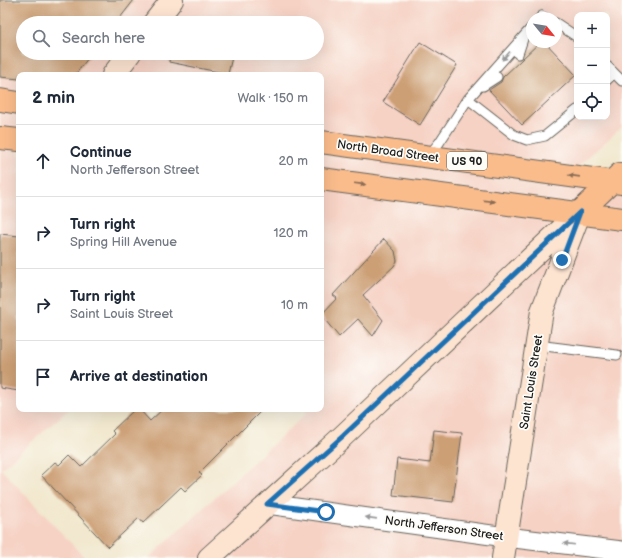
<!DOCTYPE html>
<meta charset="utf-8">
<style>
body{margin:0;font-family:"Balsamiq Sans",sans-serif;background:#f2f2f3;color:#1f2937}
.controls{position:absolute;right:12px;top:12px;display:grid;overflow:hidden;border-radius:8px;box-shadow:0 4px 16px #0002}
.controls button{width:36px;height:36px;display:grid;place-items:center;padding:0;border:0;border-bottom:1px solid #e0e1e3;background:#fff;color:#1f2937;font:20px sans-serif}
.compass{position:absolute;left:526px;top:12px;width:36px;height:36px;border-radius:50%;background:#fff;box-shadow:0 4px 16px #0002;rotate:120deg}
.stop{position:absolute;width:12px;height:12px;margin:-9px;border:3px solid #1f6fb2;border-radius:50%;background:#fff}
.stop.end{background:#1f6fb2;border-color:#fff;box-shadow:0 1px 4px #0008}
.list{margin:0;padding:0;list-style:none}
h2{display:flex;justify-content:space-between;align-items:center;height:52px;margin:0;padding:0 16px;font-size:17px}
h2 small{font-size:13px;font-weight:400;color:#747a83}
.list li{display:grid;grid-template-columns:26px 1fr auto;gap:12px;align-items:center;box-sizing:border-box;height:72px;padding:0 16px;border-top:1px solid #e0e1e3}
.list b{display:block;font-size:15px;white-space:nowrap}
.list p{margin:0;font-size:13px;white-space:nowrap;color:#747a83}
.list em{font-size:13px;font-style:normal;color:#747a83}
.icon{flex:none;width:22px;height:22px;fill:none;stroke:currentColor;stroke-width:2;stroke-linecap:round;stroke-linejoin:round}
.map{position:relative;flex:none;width:622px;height:558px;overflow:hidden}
.search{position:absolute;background:#fff;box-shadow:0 4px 16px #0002;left:16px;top:16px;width:308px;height:44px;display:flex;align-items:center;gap:10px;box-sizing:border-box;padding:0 14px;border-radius:22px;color:#747a83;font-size:15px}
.panel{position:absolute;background:#fff;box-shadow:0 4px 16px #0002;left:16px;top:72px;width:308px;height:340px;border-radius:8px}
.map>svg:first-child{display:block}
</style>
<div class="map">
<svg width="622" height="558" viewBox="0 0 622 558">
<rect width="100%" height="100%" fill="#fdfcf7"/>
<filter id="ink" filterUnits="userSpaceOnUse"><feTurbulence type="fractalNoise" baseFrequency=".025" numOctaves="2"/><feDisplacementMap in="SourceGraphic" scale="8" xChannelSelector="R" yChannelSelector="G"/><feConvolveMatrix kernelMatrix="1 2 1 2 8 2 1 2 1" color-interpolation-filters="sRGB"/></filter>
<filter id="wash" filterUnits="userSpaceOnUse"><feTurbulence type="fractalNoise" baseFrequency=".012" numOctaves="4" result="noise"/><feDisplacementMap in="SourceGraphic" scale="16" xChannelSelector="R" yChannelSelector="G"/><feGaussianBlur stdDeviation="0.9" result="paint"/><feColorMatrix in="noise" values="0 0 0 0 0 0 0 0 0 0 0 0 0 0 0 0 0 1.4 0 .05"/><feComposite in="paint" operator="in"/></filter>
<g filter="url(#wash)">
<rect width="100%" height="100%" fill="#f2e8cf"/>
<!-- built -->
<path fill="#f6d2c4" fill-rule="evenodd" d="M0 0H622V127L577 167 622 171V558H149L307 413 304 409H321V75H19V409H69L1 469 85 558H0ZM577 15H607V117H577ZM532 18H556V42H532ZM23 23H317V53H23Z"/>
<g id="blocks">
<!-- building -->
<path fill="#cc9f75" d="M0 0H134L116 23H23V53H92L75 75H19V79L0 77Z
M420 42 457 65 420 125 383 102Z
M540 42H545L576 75 522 125 489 90 501 82 503 77Z
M170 53H233L228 74 169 62Z
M0 234 19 236V391L0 388Z
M384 239 395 251 397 261 394 266 363 295 383 320 373 336 358 319 339 337 321 315 337 298 333 295Z
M135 409H139L150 421 163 409H263L199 473 202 475 185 491 181 487 143 523 139 518 108 547 41 475 55 462 59 465 69 455 81 467 115 434 112 431Z
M434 430 462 433 453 502 393 495 397 459 430 463Z"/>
</g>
</g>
<g filter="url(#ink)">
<use href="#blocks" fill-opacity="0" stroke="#67635b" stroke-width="1"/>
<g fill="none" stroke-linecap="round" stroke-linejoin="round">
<!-- lane casing -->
<g stroke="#67635b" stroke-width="11">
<path id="lane" d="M540 18 542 16 545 18
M556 23 577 37
M518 54 523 39
M607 66 622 81
M607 80 614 73
M483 86 497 77
M468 99 514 135 527 140 545 136 577 110
M429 155 439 143 468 99 532 27
M537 345 617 355"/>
</g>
<!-- street casing -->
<g stroke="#67635b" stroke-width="21">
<path id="street" d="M267 504 506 537 622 551"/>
</g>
<!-- secondary casing -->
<g stroke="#67635b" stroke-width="24">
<path id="secondary" d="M154 23 172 0
M113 75 130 53
M209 558 343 436 580 212
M503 558 542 311 578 217"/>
</g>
<!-- primary casing -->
<g stroke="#67635b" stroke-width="24">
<path id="primary" d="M0 100 19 103
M0 138 19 140
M321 142 622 183
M321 179 622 219
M580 212 620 174"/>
</g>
<!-- lane -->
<use href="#lane" stroke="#fff" stroke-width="9"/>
<!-- street -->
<use href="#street" stroke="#fff" stroke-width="19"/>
<!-- secondary -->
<use href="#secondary" stroke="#fde4d1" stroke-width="22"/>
<!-- primary -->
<use href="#primary" stroke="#fabc8b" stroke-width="22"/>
</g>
<!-- one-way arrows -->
<defs><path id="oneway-solid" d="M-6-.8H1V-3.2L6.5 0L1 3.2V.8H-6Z"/></defs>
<g fill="#999">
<use href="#oneway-solid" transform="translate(506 56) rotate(132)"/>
<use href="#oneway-solid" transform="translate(371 518) rotate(-172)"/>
<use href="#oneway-solid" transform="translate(569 544) rotate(-173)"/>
</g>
<g fill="#8b6c54">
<use href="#oneway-solid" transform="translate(574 176) rotate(-172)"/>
<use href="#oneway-solid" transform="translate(360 184) rotate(7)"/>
<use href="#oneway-solid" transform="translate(489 201) rotate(7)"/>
</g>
</g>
<g fill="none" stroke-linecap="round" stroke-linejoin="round" filter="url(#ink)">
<!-- route -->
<path stroke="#1f6fb2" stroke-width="5" d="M326 512 267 504 343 436 580 212 562 260"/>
</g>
<g text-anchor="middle" stroke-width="3.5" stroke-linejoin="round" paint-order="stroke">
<!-- shield labels -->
<rect fill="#fdfcf7" stroke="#605f5e" stroke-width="1" x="447" y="152" width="40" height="18" rx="3"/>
<g font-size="11" font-weight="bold" fill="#1c1c1c">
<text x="467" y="165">US 90</text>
</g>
<!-- street labels -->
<g font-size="12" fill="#1c1c1c" stroke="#fdfcf7">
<text transform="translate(388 151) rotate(8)" y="4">North Broad Street</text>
<text transform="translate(531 382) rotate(-81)" y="4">Saint Louis Street</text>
<text transform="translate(444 528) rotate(8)" y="4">North Jefferson Street</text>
</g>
</g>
</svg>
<div class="controls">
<button>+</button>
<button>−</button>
<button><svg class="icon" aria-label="locate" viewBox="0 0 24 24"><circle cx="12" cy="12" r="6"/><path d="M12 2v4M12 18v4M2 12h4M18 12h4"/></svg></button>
</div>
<svg class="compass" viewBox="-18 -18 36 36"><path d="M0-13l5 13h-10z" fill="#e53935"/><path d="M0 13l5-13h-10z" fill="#747a83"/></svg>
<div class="stop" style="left:326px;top:512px"></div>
<div class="stop end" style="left:562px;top:260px"></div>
<div class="search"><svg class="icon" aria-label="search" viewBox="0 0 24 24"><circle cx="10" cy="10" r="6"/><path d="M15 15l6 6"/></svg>Search here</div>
<section class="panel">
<h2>2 min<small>Walk · 150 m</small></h2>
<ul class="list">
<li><svg class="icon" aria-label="ahead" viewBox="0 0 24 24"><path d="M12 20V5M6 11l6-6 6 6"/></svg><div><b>Continue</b><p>North Jefferson Street</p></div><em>20 m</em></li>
<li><svg class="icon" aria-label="right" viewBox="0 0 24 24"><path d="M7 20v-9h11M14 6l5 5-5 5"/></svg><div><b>Turn right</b><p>Spring Hill Avenue</p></div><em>120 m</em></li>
<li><svg class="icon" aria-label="right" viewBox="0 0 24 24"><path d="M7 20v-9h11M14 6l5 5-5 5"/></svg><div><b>Turn right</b><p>Saint Louis Street</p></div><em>10 m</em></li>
<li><svg class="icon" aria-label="arrive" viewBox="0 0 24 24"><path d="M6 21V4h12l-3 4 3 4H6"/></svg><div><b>Arrive at destination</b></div></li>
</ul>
</section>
</div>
